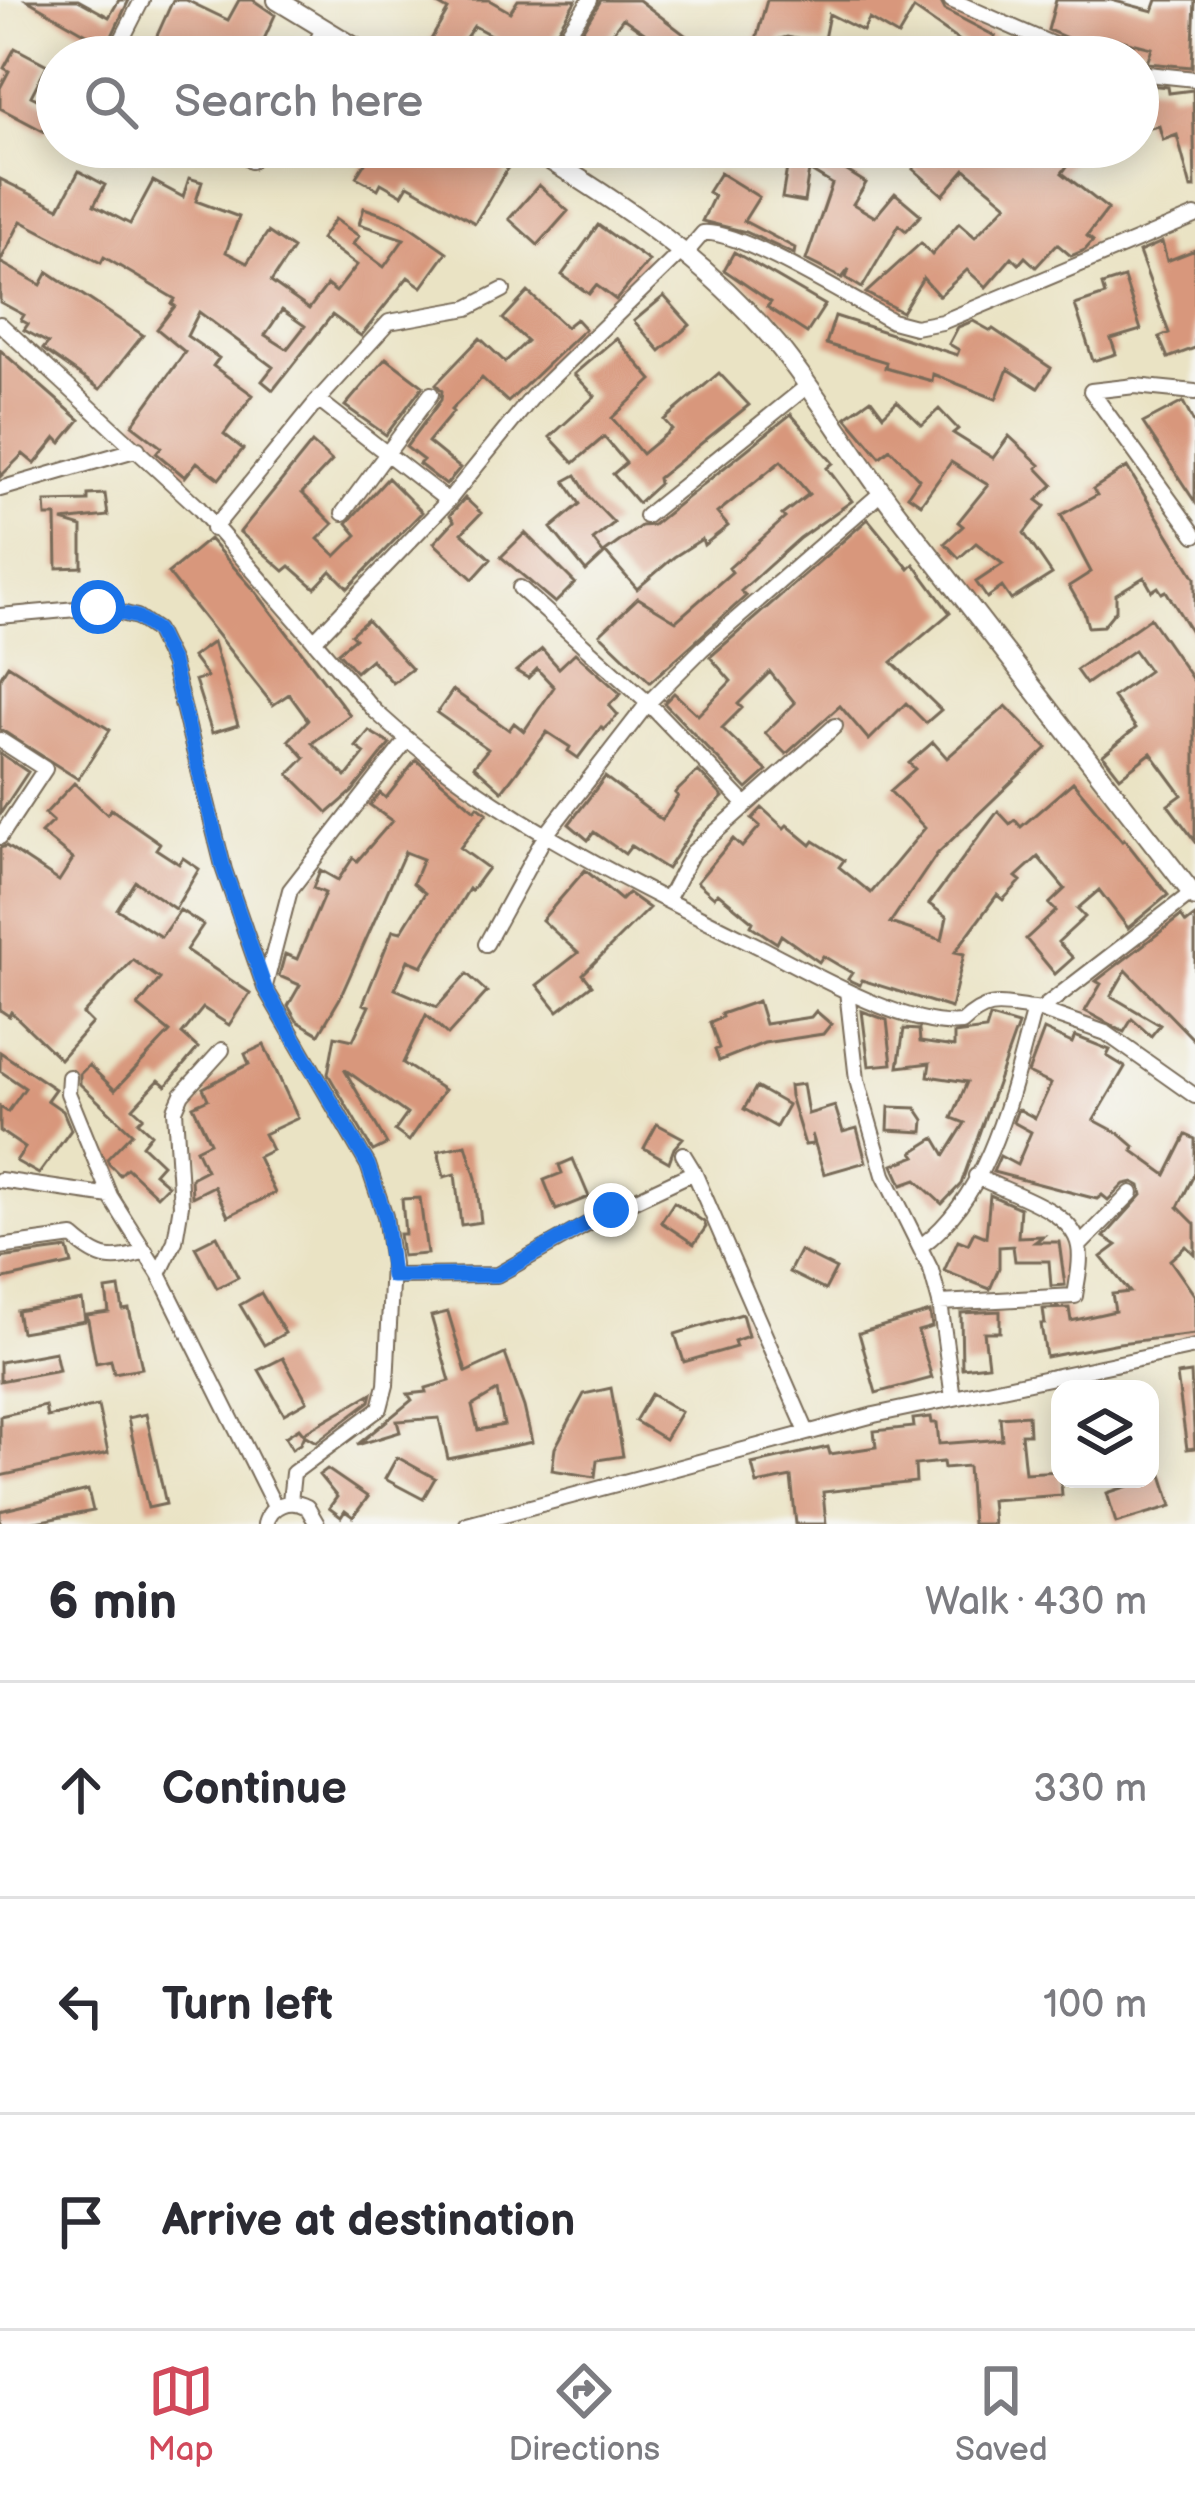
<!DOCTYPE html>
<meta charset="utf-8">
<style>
body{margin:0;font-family:"Balsamiq Sans",sans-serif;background:#f7f7f7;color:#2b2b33}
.controls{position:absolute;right:36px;bottom:36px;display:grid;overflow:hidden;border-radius:24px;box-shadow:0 6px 30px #0003}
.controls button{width:108px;height:108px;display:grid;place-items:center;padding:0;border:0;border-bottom:3px solid #e1e1e2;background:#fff;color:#2b2b33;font:60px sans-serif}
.stop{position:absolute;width:36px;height:36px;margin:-27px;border:9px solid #1a73e8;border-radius:50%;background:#fff}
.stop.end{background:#1a73e8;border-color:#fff;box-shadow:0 3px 12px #0008}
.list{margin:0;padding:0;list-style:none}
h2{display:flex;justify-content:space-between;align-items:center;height:156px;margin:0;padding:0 48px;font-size:51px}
h2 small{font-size:39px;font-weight:400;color:#7c7c81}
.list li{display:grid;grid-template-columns:78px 1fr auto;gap:36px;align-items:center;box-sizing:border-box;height:216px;padding:0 48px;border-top:3px solid #e1e1e2}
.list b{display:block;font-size:45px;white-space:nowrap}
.list em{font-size:39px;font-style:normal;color:#7c7c81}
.icon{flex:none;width:66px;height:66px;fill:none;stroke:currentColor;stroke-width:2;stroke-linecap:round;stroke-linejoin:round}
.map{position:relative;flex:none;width:1195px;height:1524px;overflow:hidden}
.search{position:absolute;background:#fff;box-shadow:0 6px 30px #0003;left:36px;right:36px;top:36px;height:132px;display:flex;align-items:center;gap:30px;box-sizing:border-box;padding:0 42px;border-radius:66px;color:#7c7c81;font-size:45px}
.sheet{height:804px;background:#fff}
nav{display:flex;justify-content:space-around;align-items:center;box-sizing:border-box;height:168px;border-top:3px solid #e1e1e2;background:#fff;font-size:33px;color:#7c7c81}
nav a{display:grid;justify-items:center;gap:6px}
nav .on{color:#d1495b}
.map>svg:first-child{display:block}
</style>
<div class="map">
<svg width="1195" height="1524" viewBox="0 0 1195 1524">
<rect width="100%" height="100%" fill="#f6f6f2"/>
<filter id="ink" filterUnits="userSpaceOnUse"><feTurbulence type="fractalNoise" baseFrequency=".00833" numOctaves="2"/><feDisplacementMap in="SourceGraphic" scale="24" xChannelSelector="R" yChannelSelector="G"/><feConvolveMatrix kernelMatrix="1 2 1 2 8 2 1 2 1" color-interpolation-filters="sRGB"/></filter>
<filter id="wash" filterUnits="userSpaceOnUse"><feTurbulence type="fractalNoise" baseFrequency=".004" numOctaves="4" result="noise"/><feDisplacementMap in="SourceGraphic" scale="48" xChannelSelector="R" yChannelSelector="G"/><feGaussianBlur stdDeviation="2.7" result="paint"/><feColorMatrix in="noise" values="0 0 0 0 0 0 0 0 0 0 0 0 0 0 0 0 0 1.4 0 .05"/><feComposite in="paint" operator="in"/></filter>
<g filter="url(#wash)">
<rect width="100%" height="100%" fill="#eae3c4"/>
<g id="blocks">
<!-- building -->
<path fill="#d8977c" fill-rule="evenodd" d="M27 0H78L109 17 119 0H129L102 57H88L97 40Z
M173 0H186L228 20 239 0H253L275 15 261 46 286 57H198L156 38Z
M430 0H489L510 12 518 0H576L541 57 522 45 514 57H483L496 38 474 26 452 57 429 43 448 10Z
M601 0H639L714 57H665L670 51 623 18 606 41 627 57H566Z
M767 0H940L945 10 995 36 981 57H960L967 46 914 9 898 36 869 19 863 31 829 14 823 44 787 37 780 39 776 57H751Z
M1056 0H1111L1153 11 1157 0H1195L1192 67 1147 63 1152 48 1109 37 1106 50 1083 45 1048 30Z
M15 48 47 65 31 96 57 109 45 132 0 108V88L9 71 4 68Z
M1138 84 1168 87 1169 93 1193 90 1195 188H1191L1177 135 1163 140 1159 126 1146 129 1138 101Z
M375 147H481L510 164 475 223 408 185 402 195 381 183 378 189 356 177Z
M948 147H1081L1062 173 1108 209 1087 236 1093 241 1085 250 1071 256 1057 244 1036 267 1025 257 1019 264 1012 257 986 287 967 270 939 296 923 278 902 312 866 293 921 243 932 255 959 223 975 237 1007 204 965 169 943 195 913 169 925 155 936 163Z
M790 150 823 156 866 183 853 204 875 217 895 193 921 215 906 231 899 225 862 288 846 278 849 269 842 278 806 260 832 184 809 170 804 202 782 198Z
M79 171 105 185 94 205 130 224 153 181 183 197 189 178 202 182 196 201 239 217 226 252 247 263 268 232 293 249 271 282 309 309 327 285 336 292 357 265 321 239 335 219 359 236 353 244 384 267 404 239 359 224 364 208 402 221 447 252 422 287 408 277 361 336 332 315 273 390 262 381 273 367 199 312 187 336 219 358 213 366 253 395 224 434 243 449 219 479 197 462 185 477 156 453 161 447 132 425 185 352 157 329 175 306 172 304 175 299 104 257 101 263 21 221 0 262 41 285 48 272 143 335 100 389 47 352 43 349 48 343 24 330 28 324 21 320 24 315 0 302V179L59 208ZM282 310 305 326 287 349 265 335Z
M720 173 759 197 744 221 795 248 794 254 746 232 702 221 714 196 708 192Z
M539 185 568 211 538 245 509 219Z
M598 225 649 261 616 300 596 285 589 294 562 275Z
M1162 242 1167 261 1195 250V348L1168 358 1159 337 1169 333 1139 252Z
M734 252 825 305 807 333 767 307 771 302 724 270Z
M1124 278 1141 330 1111 339 1116 354 1093 361 1075 305 1105 295 1102 285Z
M528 292 566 327 576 319 585 329 508 402 482 378 451 410 453 412 428 442 460 468 446 485 419 464 423 460 406 447 441 400 442 391 436 384 480 338 505 362 527 341 503 319Z
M664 296 690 325 660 351 634 321Z
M835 316 957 355 959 350 949 344 958 327 973 321 991 331 993 329 1051 368 1038 388 1008 369 996 399 933 374 932 381 885 368 886 362 826 344Z
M616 338 652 380 612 418 642 454 672 429 664 420 719 373 749 405 658 478 659 484 638 503 613 474 626 463 604 437 574 463 550 437 595 396 574 374Z
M0 350 80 420 61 443 56 438 35 464 23 454 0 477Z
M386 358 423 386 386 435 345 406Z
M871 399 883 415 897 401 922 425 939 409 958 429 953 433 993 458 1009 436 1040 465 1037 468 1053 485 1037 500 1045 506 1024 533 1052 574 1011 600 1002 587 987 598 976 582 1003 564 976 543 959 558 945 543 963 526 958 522 988 485 951 462 921 504 908 495 919 479 890 449 880 457 846 417Z
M1183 402 1195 425V502L1143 423Z
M791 414 833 463 827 468 852 501 800 538 741 591 746 596 650 682 600 634 638 598 676 621 732 572 729 568 785 518 782 515 809 494 781 461 717 513 728 526 704 545 702 539 674 557 637 589 605 552 641 526 653 525Z
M312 443 332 461 302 493 333 524 318 539 336 556 357 535 347 523 388 478 422 512 348 588 331 571 315 588 290 566 284 571 240 532Z
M1127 467 1195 578V638L1166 591 1162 593 1158 587 1152 591 1144 577 1116 594V610L1103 626 1088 627 1084 612 1069 586 1091 572 1061 515 1097 495 1093 489Z
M576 475 589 497 614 523 593 540 604 554 586 571 551 528 580 504 565 481Z
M105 494 108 516 62 521 82 527V567L57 568 56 516H46L45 502 88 501V495Z
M465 498 481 513 462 533 491 559 473 579 434 543 454 521 450 515Z
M868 519 909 569 914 564 950 613 892 662 941 710 926 723 906 703 869 740 840 706 786 754 765 733 795 703 770 672 738 704 742 708 722 728 767 771 747 789 664 703 674 693 698 715 731 681 710 657Z
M525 533 575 583 555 603 501 557Z
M209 539 256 592 350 715 312 743 346 777 365 753 356 747 369 731 390 744 352 792 328 813 289 774 305 758 289 740 308 720 289 694 273 705 168 573Z
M1150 618 1195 683V841L1168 805 1182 795 1151 753 1120 777 1103 755 1136 728 1113 697 1149 671 1134 650 1086 684 1076 670Z
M367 620 412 669 393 683 371 659 356 672 338 652 355 638 351 634Z
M213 642 238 725 212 733 195 680 207 677 192 657Z
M542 649 559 668 575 653 621 694 609 705 618 715 603 730 601 727 578 758 568 751 570 747 547 732 502 791 474 766 488 749 437 713 453 690 509 730 514 723 524 731 554 687 537 669 528 678 516 671Z
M8 665 110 730 78 779 0 729V678Z
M1006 706 1047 748 937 854 890 923 942 940 947 917 929 904 998 811 1010 824 1015 820 1021 827 1073 782 1122 841 1124 839 1168 895 1128 928 1099 890 1077 909 1085 917 1058 942 1073 958 1055 974 1026 939 1056 911 1049 904 1065 889 1038 857 1016 877 1021 881 1003 900 997 895 955 952 964 954 951 1008 862 980 860 985 851 981 848 979 852 973 823 956 819 962 781 935 777 943 751 926 753 922 718 893 714 897 697 882 733 839 742 847 760 826 752 819 762 808 784 828 787 825 811 845 814 841 844 860 839 867 871 893 925 828 890 791 915 769 909 763 933 742 947 758Z
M0 753 28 772 0 814Z
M416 760 475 810 478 806 487 813 460 848 488 868 471 891 469 889 422 966 408 960 395 989 437 1007 467 974 487 992 448 1035 426 1015 403 1063 444 1090 409 1141 395 1131 407 1114 344 1069 387 1144 373 1151 328 1074 335 1036 353 1040 369 1006 363 1004 393 930 401 932 425 893 413 883 423 859 405 852 340 998 319 1034 297 1021 288 1006 300 985 279 976 285 954 297 959 325 893 313 888 320 870 338 880 353 858 357 861 392 821 370 805 380 793 386 798Z
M698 771 723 797 697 823 667 869 631 846 625 854 594 832 588 840 569 824 605 777 662 820 678 796 675 793Z
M74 783 107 814 111 809 160 843 156 849 179 864 183 858 199 869 175 909 135 881 117 909 161 937 180 910 203 925 186 950 250 993 229 1025 203 1008 182 1034 198 1048 166 1086 159 1080 133 1108 143 1117 138 1122 151 1134 142 1145 162 1164 154 1173 168 1185 157 1196 127 1168 120 1175 109 1164 107 1159 132 1133 80 1084V1074L89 1065 115 1090 170 1032 138 1006 160 979 133 960 83 1014 92 1023 60 1059 11 1012 9 1016 0 1010V848L6 846 59 881 73 859 41 833 53 821 45 814Z
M585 870 621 900 628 893 649 908 583 974 592 985 558 1011 537 985 578 953 542 920Z
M1181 916 1186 923 1195 916V1041L1126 970 1111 996 1160 1025 1151 1036 1132 1019 1124 1032 1085 1011 1101 984 1096 981Z
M758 1001 765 1024 811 1017 816 1011 831 1024 823 1034 764 1043 719 1061 715 1050 719 1048 710 1022 722 1017 721 1014Z
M862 1011 887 1020 892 1064 869 1066Z
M990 1017 1018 1025 961 1184 942 1204 916 1180 902 1185 893 1165 916 1156 913 1152 935 1138 945 1155 965 1123 952 1118 967 1082 928 1076 930 1063 898 1067 904 1029 919 1030 920 1042 954 1047V1034L986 1030Z
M1044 1030 1072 1043 1075 1036 1110 1050 1107 1056 1125 1067 1094 1120 1120 1134 1135 1147 1133 1151 1166 1175 1186 1135 1195 1139V1173L1178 1207 1195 1224V1255L1186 1246 1170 1260 1195 1296V1334L1119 1343 1046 1357 1041 1324H1045L1043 1309 1069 1308 1071 1321 1115 1311 1112 1294 1130 1292 1101 1257 1117 1245 1104 1237 1142 1195 1140 1186 1133 1182 1124 1184 1108 1200 1102 1195 1097 1199 993 1172 1000 1156 1017 1165 1031 1132 1013 1122 1018 1109 1035 1118 1051 1084 1028 1073Z
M264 1045 298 1118 264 1134 272 1150 258 1157 275 1193 228 1216 214 1186 192 1197 191 1178 206 1170 196 1149 210 1142 193 1106 208 1099 203 1088 249 1064 245 1054Z
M0 1052 55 1089 47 1100 63 1111 71 1130 39 1174 16 1161 25 1148 0 1131V1107L8 1112 25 1088 0 1071Z
M803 1084 808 1114 835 1106 843 1132 857 1128 866 1162 824 1174 812 1134 813 1144 805 1145 790 1096 789 1086Z
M756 1087 788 1105 776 1127 744 1109Z
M889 1107 916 1108 924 1120 923 1132 888 1130Z
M657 1124 683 1138 674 1148 669 1162 644 1148Z
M466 1145 476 1178 481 1222 461 1225 455 1174 444 1177 438 1151Z
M573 1159 589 1197 556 1210 544 1180 562 1173 559 1165Z
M990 1195 1020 1208 1018 1237 1043 1236 1035 1242H1059L1065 1285 1051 1286 1049 1261H1015L1013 1246 999 1247V1268L990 1289 944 1271 958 1240 968 1244 974 1232 986 1237Z
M420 1198 427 1254 402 1256 399 1234H405L402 1199Z
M674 1202 704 1222 706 1227 694 1244 661 1222Z
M217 1236 238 1277 217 1288 195 1247Z
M68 1249 72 1264 0 1280V1258Z
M800 1251 836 1269 825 1290 789 1272Z
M119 1288 123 1310 129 1309 142 1368 114 1373 111 1360 96 1363 87 1315 109 1312 106 1290Z
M261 1293 285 1333 264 1345 240 1305Z
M82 1300 85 1321 21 1332 17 1311Z
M1000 1311V1332H984L988 1365 962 1368 961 1313Z
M448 1312 466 1372 505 1354 524 1407 532 1442 448 1459 439 1418 397 1421 400 1432 357 1445 412 1400 408 1394 427 1392 426 1388 450 1381 431 1316ZM497 1391 504 1425 478 1430 472 1406Z
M930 1312 932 1327 918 1331 932 1378 876 1393 859 1333Z
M742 1314 748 1336 734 1341 736 1347 684 1362 675 1334Z
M55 1352 59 1370 0 1381V1362Z
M283 1358 307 1401 284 1414 259 1370Z
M1191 1373 1195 1448 1187 1449 1177 1375Z
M611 1388 623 1456 597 1460 595 1477 552 1470 555 1448 584 1394Z
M372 1393 370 1401 316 1442 304 1435 300 1444 292 1449 285 1437 299 1428 303 1433Z
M651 1394 681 1412 665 1439 635 1421Z
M45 1406 47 1417 98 1406 108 1453 0 1476V1416Z
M146 1414 166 1504 148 1508 128 1418Z
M1028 1415 1029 1434H1021L1025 1473 1060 1471 1062 1495 991 1500 993 1524H972L968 1466 944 1468 943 1462 915 1465 916 1482 823 1492 826 1524H796L791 1477 757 1484 752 1464 828 1447 830 1454 876 1447 874 1431 914 1427 913 1419 931 1417 932 1423H937L939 1444 1002 1439 1000 1417Z
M397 1457 435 1478 423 1499 385 1479Z
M327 1469 368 1497 353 1517 345 1511 341 1517 329 1508 337 1497 319 1475Z
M1162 1475 1172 1506 1116 1523 1107 1493Z
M88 1490 93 1511 25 1524H0V1511Z"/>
</g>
</g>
<g filter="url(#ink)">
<use href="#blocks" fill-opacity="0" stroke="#786b58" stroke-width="3"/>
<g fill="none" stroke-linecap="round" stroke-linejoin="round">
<!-- street casing -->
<g stroke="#786b58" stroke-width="18">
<path id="street" d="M951 0 1081 57
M113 57 142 0
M308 57 323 30
M552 57 590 0
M1138 73 1195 79
M251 161 258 147
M685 254 703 233C738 229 855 301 892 321L915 327 942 322 1195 216
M0 324 198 507 375 711C488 815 629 882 766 950 815 975 908 1029 962 1023 988 998 1000 1005 1034 1009
M1195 392 1135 386 1091 391 1195 535
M318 400 448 501
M0 489 138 449
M343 513 431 394
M646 516 806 387
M213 529 318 400 389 322 468 308 503 290
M520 588 648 703 746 805
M0 616 98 607 137 617 156 630 172 663 224 870 265 988 368 1165 385 1216 392 1264 386 1385 380 1408 293 1473 290 1502
M314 641 448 501 533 396 682 251
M0 740 45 769 0 837
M667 900 692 853 835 726
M486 944 545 836 648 703 702 649 881 493
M265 986 290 890 407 740
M847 991 857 1080 884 1175 931 1270 940 1303 953 1398
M1040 1010 1106 1033 1195 1096
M69 1077 68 1093 110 1196 159 1274 275 1507
M694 1172 807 1432
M0 1180 110 1196
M921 1246C992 1193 1012 1089 1034 1009L1040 1010 1192 893
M1079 1246 1131 1193
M0 1247 73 1237C101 1262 112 1262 146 1252
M159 1274 175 1241 181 1205 175 1110 182 1094 222 1050
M392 1276 497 1275 611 1211 694 1172 683 1154
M940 1303 1075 1296C1077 1281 1082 1262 1079 1247 1073 1208 1004 1192 976 1176
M265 1524C271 1504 289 1498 307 1507L317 1524
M467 1524 874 1415 1195 1347"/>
</g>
<!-- secondary casing -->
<g stroke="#786b58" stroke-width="22">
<path id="secondary" d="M277 0 371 57
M528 147C620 202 707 261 777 344 821 398 856 460 899 515 998 642 1097 769 1195 897"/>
</g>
<!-- street -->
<use href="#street" stroke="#fff" stroke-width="14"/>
<!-- secondary -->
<use href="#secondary" stroke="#fff" stroke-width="18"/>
</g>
</g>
<g fill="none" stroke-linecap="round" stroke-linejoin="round" filter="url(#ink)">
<!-- route -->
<path stroke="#1a73e8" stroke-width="15" d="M98 607 137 617 156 630 172 663 224 870 265 988 368 1165 385 1216 392 1276 497 1275 611 1210"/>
</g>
</svg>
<div class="controls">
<button><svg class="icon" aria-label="layers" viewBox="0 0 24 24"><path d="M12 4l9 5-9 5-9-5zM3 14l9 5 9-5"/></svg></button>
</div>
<div class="stop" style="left:98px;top:607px"></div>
<div class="stop end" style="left:611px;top:1210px"></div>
<div class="search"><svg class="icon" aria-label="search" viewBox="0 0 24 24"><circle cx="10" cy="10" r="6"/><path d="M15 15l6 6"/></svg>Search here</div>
</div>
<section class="sheet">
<h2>6 min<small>Walk · 430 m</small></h2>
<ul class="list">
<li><svg class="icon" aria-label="ahead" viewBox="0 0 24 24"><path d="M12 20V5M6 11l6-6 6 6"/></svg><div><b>Continue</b></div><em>330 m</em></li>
<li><svg class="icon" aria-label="left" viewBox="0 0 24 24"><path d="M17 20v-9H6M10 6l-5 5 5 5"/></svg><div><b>Turn left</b></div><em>100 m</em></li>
<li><svg class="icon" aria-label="arrive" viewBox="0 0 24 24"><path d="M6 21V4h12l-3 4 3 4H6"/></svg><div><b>Arrive at destination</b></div></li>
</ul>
</section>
<nav>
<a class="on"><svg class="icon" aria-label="map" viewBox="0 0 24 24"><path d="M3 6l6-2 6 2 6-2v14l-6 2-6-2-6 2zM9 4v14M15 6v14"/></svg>Map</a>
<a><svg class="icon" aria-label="directions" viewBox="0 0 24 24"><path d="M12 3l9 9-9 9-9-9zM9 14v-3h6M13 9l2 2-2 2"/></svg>Directions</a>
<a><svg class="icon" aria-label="saved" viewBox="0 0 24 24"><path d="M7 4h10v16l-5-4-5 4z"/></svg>Saved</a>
</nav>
